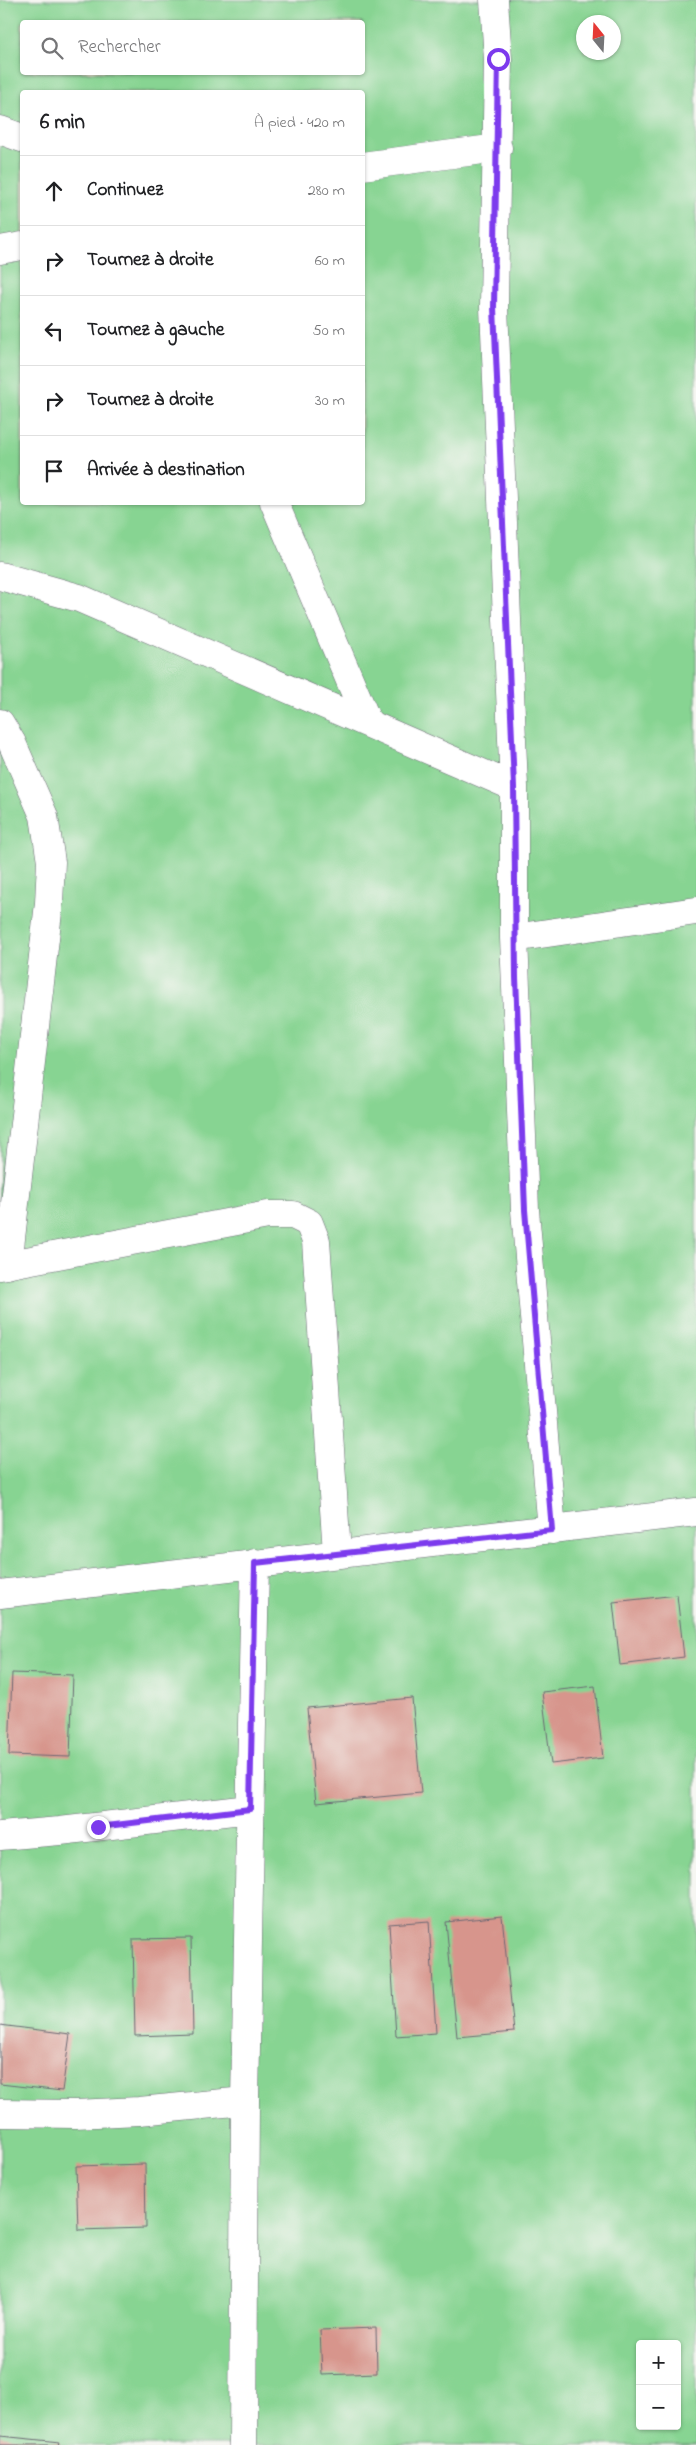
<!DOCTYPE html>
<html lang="fr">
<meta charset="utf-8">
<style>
body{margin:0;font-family:"Indie Flower",sans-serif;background:#f2f2f2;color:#202124}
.controls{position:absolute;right:15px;bottom:15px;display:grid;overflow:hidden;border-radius:5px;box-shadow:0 1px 4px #0004}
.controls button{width:45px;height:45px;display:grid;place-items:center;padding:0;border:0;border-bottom:1px solid #e0e0e0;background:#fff;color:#202124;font:25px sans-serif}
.compass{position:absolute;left:576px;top:15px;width:45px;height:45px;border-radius:50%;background:#fff;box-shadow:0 1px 4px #0004;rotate:342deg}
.stop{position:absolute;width:15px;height:15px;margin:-11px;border:4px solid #7c3aed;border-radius:50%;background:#fff}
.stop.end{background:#7c3aed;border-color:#fff;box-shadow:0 1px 5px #0008}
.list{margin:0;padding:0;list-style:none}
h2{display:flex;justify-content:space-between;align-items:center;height:65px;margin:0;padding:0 20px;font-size:21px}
h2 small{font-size:16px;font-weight:400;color:#757577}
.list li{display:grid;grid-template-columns:32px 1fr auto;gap:15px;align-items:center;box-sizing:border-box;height:70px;padding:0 20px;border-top:1px solid #e0e0e0}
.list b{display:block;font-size:19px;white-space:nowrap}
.list em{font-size:16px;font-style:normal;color:#757577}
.icon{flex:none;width:28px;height:28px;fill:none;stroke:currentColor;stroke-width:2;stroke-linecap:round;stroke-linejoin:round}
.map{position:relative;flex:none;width:696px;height:2445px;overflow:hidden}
.search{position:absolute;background:#fff;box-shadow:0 1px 4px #0004;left:20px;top:20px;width:345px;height:55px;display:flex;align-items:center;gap:12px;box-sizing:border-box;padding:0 18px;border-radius:5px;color:#757577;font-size:19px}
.panel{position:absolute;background:#fff;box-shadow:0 1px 4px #0004;left:20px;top:90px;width:345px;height:415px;border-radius:5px}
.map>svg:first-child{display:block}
</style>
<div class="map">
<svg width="696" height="2445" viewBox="0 0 696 2445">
<rect width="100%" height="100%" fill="#f6f6f2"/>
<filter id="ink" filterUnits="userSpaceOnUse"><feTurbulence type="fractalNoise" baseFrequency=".02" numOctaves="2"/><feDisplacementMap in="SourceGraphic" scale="10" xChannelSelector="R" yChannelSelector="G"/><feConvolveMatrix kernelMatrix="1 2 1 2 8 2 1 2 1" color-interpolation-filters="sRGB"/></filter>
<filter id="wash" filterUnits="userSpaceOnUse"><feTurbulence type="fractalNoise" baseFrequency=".0096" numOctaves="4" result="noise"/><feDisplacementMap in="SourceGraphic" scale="20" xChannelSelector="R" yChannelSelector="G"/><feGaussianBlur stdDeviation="1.12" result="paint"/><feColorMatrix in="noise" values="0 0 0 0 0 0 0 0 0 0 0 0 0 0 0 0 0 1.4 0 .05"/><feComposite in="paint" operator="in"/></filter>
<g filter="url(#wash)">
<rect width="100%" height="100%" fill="#efebd7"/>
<!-- green -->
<path fill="#87d492" stroke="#547b66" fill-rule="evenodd" d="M0 0H696V2445H0ZM22 22H362V72H22ZM584 22H614V52H584ZM22 92H362V502H22ZM640 2344H677V2426H640Z"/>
<g id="blocks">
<!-- building -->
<path fill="#d7958c" d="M677 1595 684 1657 620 1665 613 1602Z
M12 1673 73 1675 70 1757 9 1755Z
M595 1686 603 1758 551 1764 542 1692Z
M412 1698 421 1793 316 1803 307 1708Z
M502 1916 514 2032 457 2037 446 1922Z
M429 1921 436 2033 396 2036 389 1924Z
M191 1938 193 2034 135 2036 133 1939Z
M0 2025 70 2034 62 2091 0 2084Z
M145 2164 146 2228 78 2230 76 2166Z
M376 2328 377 2373 322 2375 320 2330Z
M0 2436 60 2442 59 2445H0Z"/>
</g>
</g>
<g filter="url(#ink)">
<use href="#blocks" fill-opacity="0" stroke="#6a6872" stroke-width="1"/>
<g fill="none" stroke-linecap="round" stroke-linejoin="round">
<!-- minor casing -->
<g stroke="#6a6872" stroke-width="29">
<path id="minor" d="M494 0 498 59 494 307 514 787V938L525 1210 552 1530
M0 130 22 138
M362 166 498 148
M0 250 22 246
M274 502 368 723
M0 576 79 598 514 787
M0 723 12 743 44 816 51 862 49 903 8 1265
M514 938 696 911
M0 1266 268 1215H293L309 1223 316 1241 337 1553
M0 1594 696 1512
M0 1836 60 1831 250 1809
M0 2113 75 2114 139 2111 245 2101
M243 2445 245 2101 255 1563"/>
</g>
<!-- minor -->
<use href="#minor" stroke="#fff" stroke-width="28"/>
</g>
</g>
<g fill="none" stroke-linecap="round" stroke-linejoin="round" filter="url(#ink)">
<!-- route -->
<path stroke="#7c3aed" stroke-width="6" d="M98 1827 250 1809 255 1563 552 1530 525 1210 516 977 514 787 494 307 498 59"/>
</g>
</svg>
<div class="controls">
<button>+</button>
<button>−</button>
</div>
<svg class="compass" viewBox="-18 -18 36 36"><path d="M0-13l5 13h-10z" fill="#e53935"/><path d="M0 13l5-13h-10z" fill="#757577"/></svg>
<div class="stop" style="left:498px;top:59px"></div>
<div class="stop end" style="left:98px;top:1827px"></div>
<div class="search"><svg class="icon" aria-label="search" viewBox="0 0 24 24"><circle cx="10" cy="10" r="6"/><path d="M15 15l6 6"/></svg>Rechercher</div>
<section class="panel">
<h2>6 min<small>À pied · 420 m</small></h2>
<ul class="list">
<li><svg class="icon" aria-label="ahead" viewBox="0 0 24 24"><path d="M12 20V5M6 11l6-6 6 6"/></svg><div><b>Continuez</b></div><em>280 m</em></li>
<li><svg class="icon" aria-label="right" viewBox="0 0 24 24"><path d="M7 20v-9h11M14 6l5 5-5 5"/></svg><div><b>Tournez à droite</b></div><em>60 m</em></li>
<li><svg class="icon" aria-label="left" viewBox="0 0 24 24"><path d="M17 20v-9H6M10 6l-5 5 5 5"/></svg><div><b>Tournez à gauche</b></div><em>50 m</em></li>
<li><svg class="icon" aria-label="right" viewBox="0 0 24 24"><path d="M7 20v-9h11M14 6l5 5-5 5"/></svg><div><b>Tournez à droite</b></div><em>30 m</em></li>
<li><svg class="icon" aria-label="arrive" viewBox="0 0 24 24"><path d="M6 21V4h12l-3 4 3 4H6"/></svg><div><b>Arrivée à destination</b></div></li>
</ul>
</section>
</div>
